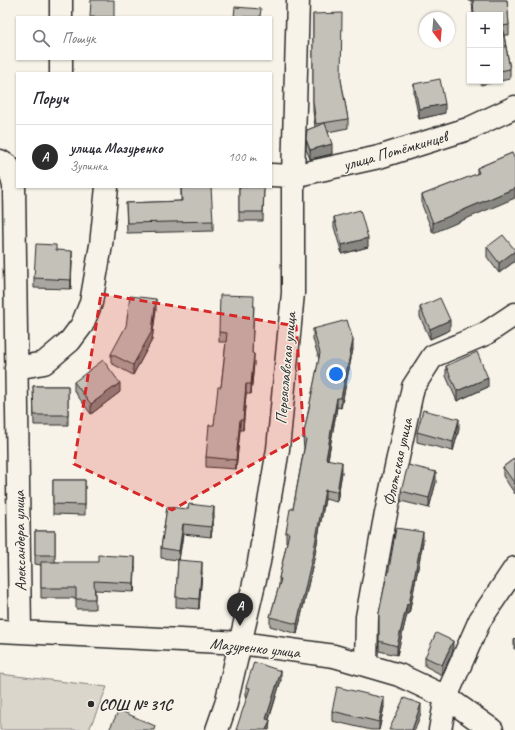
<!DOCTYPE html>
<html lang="uk">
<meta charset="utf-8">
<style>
body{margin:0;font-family:Caveat,sans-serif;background:#f2f2f3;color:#2b2b33}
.controls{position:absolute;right:12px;top:12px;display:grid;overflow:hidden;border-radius:0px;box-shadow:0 1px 3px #0004}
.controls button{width:36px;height:36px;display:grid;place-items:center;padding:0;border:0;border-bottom:1px solid #e1e1e2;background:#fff;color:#2b2b33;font:20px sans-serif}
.compass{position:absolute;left:419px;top:12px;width:36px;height:36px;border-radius:50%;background:#fff;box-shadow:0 1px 3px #0004;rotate:164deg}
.you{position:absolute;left:336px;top:374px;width:14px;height:14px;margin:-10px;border:3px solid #fff;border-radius:50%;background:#1a73e8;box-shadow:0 0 0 6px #1a73e833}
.badge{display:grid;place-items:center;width:26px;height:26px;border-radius:50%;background:#2b2b2b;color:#fff;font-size:13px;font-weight:700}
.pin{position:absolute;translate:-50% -33px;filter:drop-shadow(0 1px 2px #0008)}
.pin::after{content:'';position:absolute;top:21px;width:14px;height:12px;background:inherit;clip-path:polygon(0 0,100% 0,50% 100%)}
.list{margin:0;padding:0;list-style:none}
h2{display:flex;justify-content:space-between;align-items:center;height:52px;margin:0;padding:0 16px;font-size:17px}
h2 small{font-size:13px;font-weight:400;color:#7c7c81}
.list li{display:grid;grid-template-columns:26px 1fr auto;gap:12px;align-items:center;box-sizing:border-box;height:64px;padding:0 16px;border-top:1px solid #e1e1e2}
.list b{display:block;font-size:15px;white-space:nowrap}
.list p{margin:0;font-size:13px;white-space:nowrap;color:#7c7c81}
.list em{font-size:13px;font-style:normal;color:#7c7c81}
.icon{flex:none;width:22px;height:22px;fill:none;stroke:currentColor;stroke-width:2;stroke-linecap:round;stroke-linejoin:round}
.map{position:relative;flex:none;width:515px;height:730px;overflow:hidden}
.search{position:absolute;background:#fff;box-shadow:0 1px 3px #0004;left:16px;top:16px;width:256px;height:44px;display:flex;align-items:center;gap:10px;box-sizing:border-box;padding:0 14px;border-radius:0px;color:#7c7c81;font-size:15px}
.panel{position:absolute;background:#fff;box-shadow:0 1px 3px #0004;left:16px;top:72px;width:256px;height:116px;border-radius:0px}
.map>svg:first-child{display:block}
</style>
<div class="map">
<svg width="515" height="730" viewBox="0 0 515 730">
<rect width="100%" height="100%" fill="#f7f3e8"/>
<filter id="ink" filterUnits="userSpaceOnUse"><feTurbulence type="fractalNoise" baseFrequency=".025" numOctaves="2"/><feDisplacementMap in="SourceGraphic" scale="8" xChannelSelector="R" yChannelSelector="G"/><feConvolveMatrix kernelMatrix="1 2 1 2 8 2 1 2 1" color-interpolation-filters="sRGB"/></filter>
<g filter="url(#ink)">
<!-- green -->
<path fill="#dad6cc" stroke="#82807c" d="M0 674 107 687 89 730H0Z"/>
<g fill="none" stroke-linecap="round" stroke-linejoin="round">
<!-- minor casing -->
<g stroke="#2b2b2b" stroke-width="25">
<path id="minor" d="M61 0V17
M61 59V73
M0 161 9 167 14 186 20 632
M271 175 293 176 379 157 468 129 515 107
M16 368 44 363 70 341 82 325 91 303 101 245 107 187
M0 631 241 643 334 656 399 675 446 697 492 730
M366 665 367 617 384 523 413 387 433 356 485 334 515 314
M217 730 226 704 259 562 278 449 293 293V176L298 0
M440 730 446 697 480 620 515 568"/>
</g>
<!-- minor -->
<use href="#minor" stroke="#f7f3e8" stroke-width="22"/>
</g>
<!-- wall -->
<path fill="#a9a69f" stroke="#2b2b2b" d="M468 0H507L509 25V35H504L510 69V79L500 81V15H473L472 1H468Z
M313 14 341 80 348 119V128L328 132 332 154 310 159 306 149 307 130 315 127 313 111Z
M481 81H499L481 85Z
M414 84 445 113 419 119 414 94Z
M512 153 433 233 422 205V195L477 174V168Z
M239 187H264L263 221H239Z
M181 188 213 221V231L127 233 126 203 181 201Z
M334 217 368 247 342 254 334 227Z
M487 247 515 250V261L499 273 487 257Z
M72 261 71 289 34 288V278Z
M254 305 252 353 254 363 251 394H246L243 430H240L236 469 206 467V457L214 425 221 387 226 342H219V332Z
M420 307 450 330 430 339 420 317Z
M156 309 152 340 133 375 111 363V354Z
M313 329 353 349 341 408 337 407 328 460 342 472 337 502 325 499 314 559 297 634 270 626V617L279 586V578L287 542H286V532L293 509 304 448 303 438 319 359 313 339Z
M446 366 488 387 457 401 446 376Z
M74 382 120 392 91 414 74 391Z
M33 386H68V425H34Z
M459 429 453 451 417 442V432Z
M515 458V494L503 476V467Z
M53 480H85V515L53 514Z
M436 482 429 508 401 501V491Z
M167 507 214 516 211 537 183 534 179 560 202 572 199 609 176 607V597L178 560 161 558V548Z
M35 531H55V562L135 567 134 592 95 590V609H76V598H41V565L35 564Z
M423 542 409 614H407L397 655 379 651V613L388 575Z
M515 638V649H514V639Z
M453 651 442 675 425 666V657Z
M281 680 269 720V730L247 697H246V687Z
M384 707 379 730H371L332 721V711Z"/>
<!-- shaded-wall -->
<path fill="#898782" stroke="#2b2b2b" d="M445 104V113L419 119V109Z
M332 144V154L310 159V150Z
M515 188V198L433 233V223Z
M368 238V247L342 254V245Z
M72 251V261L71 289V280Z
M515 251V261L499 273V263Z
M156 299V309L152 340 133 375V365Z
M450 320V330L430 339V329Z
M353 340V349L341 408V398Z
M254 354V363L251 394V384Z
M488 378V387L457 401V391Z
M120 383V392L91 414V404Z
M246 384V394L243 430V420Z
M337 398V407L326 469V459Z
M459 419V429L453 451V442Z
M240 420V430L236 469V460Z
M342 462V472L337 502V492Z
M436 472V482L429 508V498Z
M325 490V499L314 559 297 634V624Z
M214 507V516L211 537V527Z
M183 524V534L179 560V551Z
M423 532V542L409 614V604Z
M135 557V567L134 592V583Z
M202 562V572L199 609V599Z
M407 604V614L397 655V646Z
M453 641V651L442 675V665Z
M281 671V680L266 728V719Z
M384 698V707L379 730V722Z
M421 704V713L415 730H412Z
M270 720 269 730H266Z"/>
<!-- building -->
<path fill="#c4c1b9" stroke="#2b2b2b" d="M91 0H114V17H90Z
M473 0H507L509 25 502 26 510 69 500 71V15H474Z
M235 7 261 9 260 17H234Z
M342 13 341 80 348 119 316 124 313 101V14Z
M440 79 445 104 419 109 414 84Z
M325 123 332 144 310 150 306 139 307 130Z
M512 153 515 160V188L433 223 422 195 479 173 477 168Z
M193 187H211L213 221 127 223 126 203 182 201 181 188Z
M239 187H264L263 212H239Z
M360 210 368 238 342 245 334 217Z
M503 235 515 250V251L499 263 487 247Z
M36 244 56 245V250L72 251 71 280 34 278Z
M220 295 254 296 252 353 254 354 251 384H246L243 420H240L236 460 206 457 209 425H214L218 387H221L227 333 219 332Z
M130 296 156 299 152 331 133 365 111 354 126 326Z
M440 298 450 320 430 329 420 307Z
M347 320 353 340 341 398H337L326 459 342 462 337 492 325 490 314 549 297 624 270 617 281 579 279 578 289 533 286 532 290 509H293L306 439 303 438 320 353 313 329Z
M477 352 488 378 457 391 446 366Z
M103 360 120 383 91 404 74 382Z
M33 386H68V415H34Z
M423 410 459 419 453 442 417 432Z
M515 458V484L503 467Z
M408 465 436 472 429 498 401 491Z
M53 480H85V505L53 504Z
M189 504 214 507 211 527 183 524 179 551 161 548 167 507 188 509Z
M396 528 423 532 409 604H407L397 646 379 641V613L387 574 388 575Z
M35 531H55V555H35Z
M98 555 135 557 134 583 94 581 95 599H76V588H41V562H98Z
M178 560 202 562 199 599 176 597Z
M436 633 453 641 442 665 425 657Z
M254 662 281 671 266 719 270 720 266 730H236L250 688 246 687Z
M337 687 384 698 379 722 332 711Z
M404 698 421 704 412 730H389Z
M119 710 155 726 154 730H109Z"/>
</g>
<!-- marked area -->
<path fill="#d62828" fill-opacity="0.2" stroke="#d62828" stroke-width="3" stroke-dasharray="8 5" stroke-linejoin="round" d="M101 294 296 326 304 435 172 510 74 464Z"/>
<!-- markers -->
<circle fill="#2b2b2b" stroke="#f7f3e8" stroke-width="1.5" cx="91" cy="704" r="4"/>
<g text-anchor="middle" stroke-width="3" stroke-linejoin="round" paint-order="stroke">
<!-- street labels -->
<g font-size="16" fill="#2b2b2b" stroke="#f7f3e8">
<text transform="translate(395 150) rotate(-16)" y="6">улица Потёмкинцев</text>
<text transform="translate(285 368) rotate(-85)" y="6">Переяславская улица</text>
<text transform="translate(397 462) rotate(-78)" y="6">Флотская улица</text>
<text transform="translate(19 541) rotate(-91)" y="6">Александера улица</text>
<text transform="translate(255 647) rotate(6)" y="6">Мазуренко улица</text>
</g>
<!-- poi labels -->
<g font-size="16" font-weight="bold" fill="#2b2b2b" stroke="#f7f3e8" text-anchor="start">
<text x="99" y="710">СОШ № 31С</text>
</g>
</g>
</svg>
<div class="controls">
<button>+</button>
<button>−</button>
</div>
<svg class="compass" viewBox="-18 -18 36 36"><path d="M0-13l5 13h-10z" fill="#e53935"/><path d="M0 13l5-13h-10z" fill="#7c7c81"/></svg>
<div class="you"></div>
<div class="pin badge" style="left:240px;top:626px">A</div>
<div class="search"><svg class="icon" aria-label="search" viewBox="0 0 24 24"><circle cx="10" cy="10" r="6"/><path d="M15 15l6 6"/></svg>Пошук</div>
<section class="panel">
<h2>Поруч<small></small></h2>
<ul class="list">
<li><span class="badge">A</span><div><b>улица Мазуренко</b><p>Зупинка</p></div><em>100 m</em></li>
</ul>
</section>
</div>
